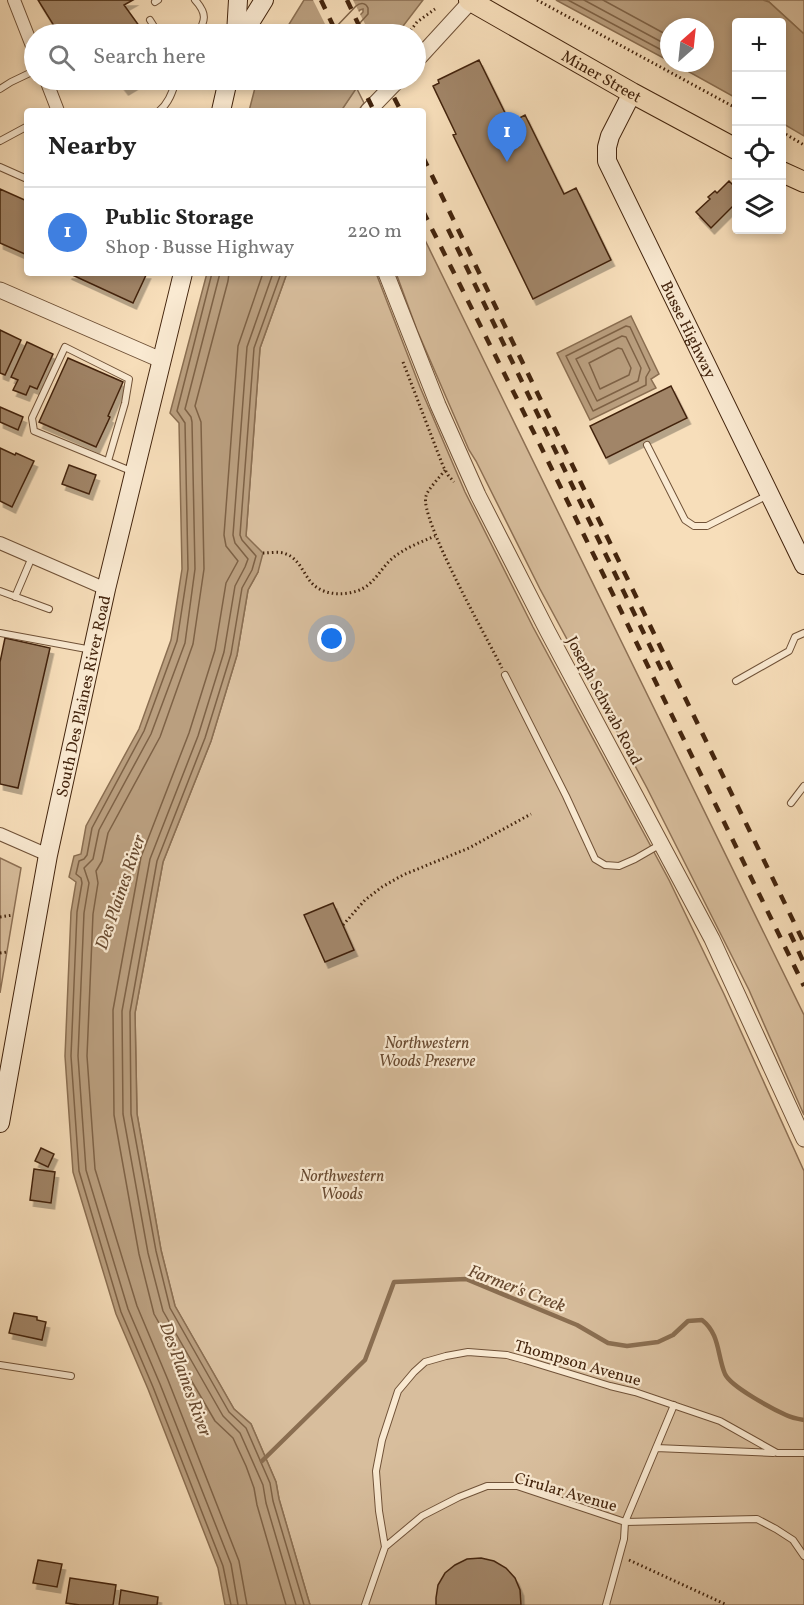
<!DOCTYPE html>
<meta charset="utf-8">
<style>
body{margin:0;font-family:Vollkorn,serif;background:#f2f2f2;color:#222}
.controls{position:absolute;right:18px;top:18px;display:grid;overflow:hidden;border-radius:6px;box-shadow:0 3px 9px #0003}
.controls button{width:54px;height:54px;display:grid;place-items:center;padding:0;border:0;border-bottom:2px solid #e0e0e0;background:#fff;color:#222;font:30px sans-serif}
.compass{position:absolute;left:660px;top:18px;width:54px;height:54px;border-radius:50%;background:#fff;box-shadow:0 3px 9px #0003;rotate:27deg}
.you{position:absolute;left:332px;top:639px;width:21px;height:21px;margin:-15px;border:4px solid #fff;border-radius:50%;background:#1a73e8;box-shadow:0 0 0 9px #1a73e833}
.badge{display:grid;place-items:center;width:39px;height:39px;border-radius:50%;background:#db2777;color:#fff;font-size:20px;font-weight:700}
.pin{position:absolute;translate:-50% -50px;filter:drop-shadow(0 2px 3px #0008)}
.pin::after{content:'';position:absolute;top:32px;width:21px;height:18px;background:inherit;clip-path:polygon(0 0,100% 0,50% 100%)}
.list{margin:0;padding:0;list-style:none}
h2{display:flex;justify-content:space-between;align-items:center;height:78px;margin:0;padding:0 24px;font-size:26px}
h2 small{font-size:20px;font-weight:400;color:#767676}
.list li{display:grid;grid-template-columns:39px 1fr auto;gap:18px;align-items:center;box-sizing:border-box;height:90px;padding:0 24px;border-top:2px solid #e0e0e0}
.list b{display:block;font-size:22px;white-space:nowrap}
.list p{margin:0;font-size:20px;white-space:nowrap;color:#767676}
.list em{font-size:20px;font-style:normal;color:#767676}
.icon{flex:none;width:33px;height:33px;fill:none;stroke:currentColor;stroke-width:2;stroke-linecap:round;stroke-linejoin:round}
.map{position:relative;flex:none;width:804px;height:1605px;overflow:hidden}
.search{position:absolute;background:#fff;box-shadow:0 3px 9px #0003;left:24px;top:24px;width:402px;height:66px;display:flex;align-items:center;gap:15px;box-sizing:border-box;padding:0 21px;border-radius:33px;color:#767676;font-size:22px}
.panel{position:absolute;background:#fff;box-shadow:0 3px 9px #0003;left:24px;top:108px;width:402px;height:168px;border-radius:6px}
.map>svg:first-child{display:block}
</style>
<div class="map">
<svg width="804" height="1605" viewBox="0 0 804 1605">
<defs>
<filter id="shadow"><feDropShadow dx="3.5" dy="6" stdDeviation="0" flood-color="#0004"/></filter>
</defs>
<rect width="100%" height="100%" fill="#f7deba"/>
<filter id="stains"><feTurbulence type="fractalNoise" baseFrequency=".00333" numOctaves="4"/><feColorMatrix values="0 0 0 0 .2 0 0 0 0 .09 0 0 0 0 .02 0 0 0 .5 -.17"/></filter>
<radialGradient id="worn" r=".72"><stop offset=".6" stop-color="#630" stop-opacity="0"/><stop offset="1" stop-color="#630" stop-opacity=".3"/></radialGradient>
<!-- green -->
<path fill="#d8be9d" stroke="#8e7155" stroke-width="1.5" d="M763 0H804V34L769 2Z
M356 87 364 103 358 111H341Z
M423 236 804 1015V1115L749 990 647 788 540 589 476 461 469 450 417 330 396 273H423Z
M287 273H376L420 387 465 492 533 627 669 880 724 994 804 1171V1605H310L279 1499 276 1482 251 1424 234 1409 175 1306 161 1250 137 1114 135 1013 163 862 211 741 237 655 248 590 258 572 246 536 260 348Z
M0 858 21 868 0 993Z"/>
<!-- water -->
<path fill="#ba9f7f" stroke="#8a6e51" stroke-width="1.5" d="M304 0H423L397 34H342L363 12V9L360 10 337 34H283Z
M556 0H763L769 2 804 34V136L782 123V22H736V98L673 63H705V27H669V61Z
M257 80H362L341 111H249Z
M207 273H287L260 348 246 536 263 553 258 572 248 590 237 655 211 741 163 862 135 1013 137 1114 161 1250 175 1306 234 1409 251 1424 276 1482 279 1499 310 1605H225L218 1568 148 1389 116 1314 73 1172 65 1056 71 912 76 882 69 877 74 856 81 854 86 826 139 729 171 640 182 569 179 423 170 413Z
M631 316 659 374 651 379 656 388 590 420 557 353Z"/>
<!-- pier -->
<path fill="#f7deba" d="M313 0H353L370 34H330Z"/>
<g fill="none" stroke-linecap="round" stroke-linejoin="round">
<!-- shore -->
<path stroke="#7e6246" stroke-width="1.5" d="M568 0 669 54
M584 0 669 46
M603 0 669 36
M333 34 335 28 356 6C361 2 366 3 368 8V14L350 34
M212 273 177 411 185 423 188 569 177 641 144 731 92 828 87 855 84 859 79 861 76 874 81 878 82 883 77 912 71 1056 79 1171 121 1312 153 1387 223 1566 231 1605
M220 273 185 409 191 417 192 422 195 569 185 643 151 734 99 830 93 859 84 868 89 883 84 913 78 1056 86 1170 128 1309 160 1384 231 1564 238 1605
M229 273 228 281 195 406 201 422 204 569 193 644 160 737 108 833 102 861 96 871 98 883 93 914 87 1056 95 1169 137 1306 168 1380 239 1561 247 1605
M263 273 238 346 224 535 226 546 238 561 226 583 215 650 189 733 141 857 113 1010 114 1115 139 1254 154 1314 183 1366 215 1421 233 1438 246 1466 254 1488 257 1505 286 1605
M273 273 247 347 233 535 235 543 248 559 245 567 235 586 224 652 198 736 150 859 122 1011 123 1114 148 1253 163 1311 223 1416 240 1433 263 1485 266 1503 296 1605
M281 273 254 348 240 535 242 540 256 556 252 570 242 588 231 654 205 738 157 861 130 1012 131 1114 156 1251 170 1308 229 1412 246 1428 270 1483 273 1501 304 1605
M626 326 630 327 650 370 646 377V385L593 411 566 356Z
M622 336 626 337 641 368 638 381 597 401 576 359Z
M618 348 622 349 631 368 629 375 600 389 589 363Z"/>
<!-- stream -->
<path stroke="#8a6e51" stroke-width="4.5" d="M262 1461 365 1360 394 1282 466 1279 577 1325 608 1343 627 1346 658 1342 673 1335 688 1321 702 1320C720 1334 717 1355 725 1374 731 1387 773 1409 786 1415 792 1418 798 1419 804 1420"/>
</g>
<!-- building -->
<path fill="#a18567" stroke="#43240d" stroke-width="1.5" filter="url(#shadow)" d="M38 0H133L124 5 145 34H59Z
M479 60 510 123 525 115 564 194 576 188 611 260 533 299 453 135 456 134 433 86 439 83 438 80Z
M118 80H140L125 89Z
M729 181 736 188V203L711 228 696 212 710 199 708 197 715 191 717 193Z
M0 189 27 201V255L0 243Z
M68 273H147L133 303Z
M0 330 21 340 5 375 0 373Z
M27 342 53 354 37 389 30 386 26 395 13 390 18 380 11 377Z
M68 358 123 382 108 416 110 417 96 447 39 422Z
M671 386 687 418 606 458 590 426Z
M0 407 23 417 18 430 0 422Z
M0 448 15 455 16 453 34 461 12 507 0 501Z
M69 465 96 475 89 494 62 484Z
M5 638 50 648 18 788 0 784V662Z
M333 903 354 950 325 962 304 915Z
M41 1148 54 1154 48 1167 35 1161Z
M34 1169 55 1172 51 1203 30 1200Z
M14 1313 37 1317V1320L46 1322 42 1340 9 1333Z
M481 1558 494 1561 506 1568 515 1578 520 1590 521 1605H436V1598L438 1585 445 1573 455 1565 467 1559Z
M38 1560 62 1564 57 1587 33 1583Z
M70 1578 116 1585 113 1605H80L66 1603Z
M121 1590 158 1597 157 1605H119Z"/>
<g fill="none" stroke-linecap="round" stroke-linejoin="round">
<!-- service casing -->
<g stroke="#705238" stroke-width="8">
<path id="service" d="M195 0C207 13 206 21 197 34
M155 2 158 0
M150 20 155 28 174 34
M0 89 11 82 34 71
M159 111C169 103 173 91 176 80
M0 141 26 127
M0 167 27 179
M647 445 685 520 694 526H707L768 495
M108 461 125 403 129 379 65 347 32 418 34 431 131 471
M0 591 49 609
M15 597 32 557
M0 633 92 650
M505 675 566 796 595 859 605 865 619 866 635 859 661 844
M736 681 789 651 795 637 804 633
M791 803 804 786
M0 1365 71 1376
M656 1448 773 1453
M385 1547 379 1511 376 1471 382 1440 398 1391 414 1372 425 1362 446 1356 468 1352 507 1355 525 1360 610 1386 635 1392 720 1421 777 1453H804
M365 1605 385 1547 422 1516 459 1497 487 1486H517L625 1522 757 1519 776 1529 793 1540 804 1556
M606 1605 624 1539 625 1522 674 1405"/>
</g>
<!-- minor casing -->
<g stroke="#705238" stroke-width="14">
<path id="minor" d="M14 0 34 51
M46 80 58 111
M0 543 106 589
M0 834 48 855"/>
</g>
<!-- tertiary casing -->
<g stroke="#705238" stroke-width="17">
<path id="tertiary" d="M416 61 471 1
M368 111 398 80
M386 273 438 405 478 495 548 632 712 939 804 1139
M0 290 161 360"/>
</g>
<!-- secondary casing -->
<g stroke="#43240d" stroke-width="20">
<g id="secondary">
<path d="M236 34 238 0"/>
<path d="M243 34 264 0"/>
<path id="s1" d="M632 93 610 136 607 147V161L804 565"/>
<path d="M221 111 228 80"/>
<path id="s2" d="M0 1123 48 855 106 589 183 273"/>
</g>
</g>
<!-- primary casing -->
<g stroke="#43240d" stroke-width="22">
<g id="primary">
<path id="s3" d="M469 0 632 93 736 149"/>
<path d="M782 172 804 182"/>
</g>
</g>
<!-- path -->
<path stroke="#43240d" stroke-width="3" stroke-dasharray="1.5 3" stroke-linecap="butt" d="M537 0 736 108
M408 34 417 22 435 9
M782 132 804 145
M403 362 443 466 448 475 454 482
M445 470C440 477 428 489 426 496 419 518 488 640 502 668
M263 553C270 553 280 551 286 554 298 558 303 572 310 581 321 595 341 596 357 591 375 585 380 568 394 557 405 548 421 542 435 536
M0 917 13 915
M343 925 365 900 382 887 403 875 469 848 531 814
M0 953 7 952
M629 1560 727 1605"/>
<!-- service -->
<use href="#service" stroke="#faead2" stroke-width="6"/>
<!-- minor -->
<use href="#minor" stroke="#faead2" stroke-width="12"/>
<!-- tertiary -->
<use href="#tertiary" stroke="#faead2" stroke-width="15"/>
<!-- secondary -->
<use href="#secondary" stroke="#faead2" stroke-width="18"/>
<!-- primary -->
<use href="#primary" stroke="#f7deba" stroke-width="20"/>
<!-- rail -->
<path stroke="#43240d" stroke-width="4.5" stroke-dasharray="10 10" stroke-linecap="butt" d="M321 0 337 34
M347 0 363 34
M359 80 374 111
M385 80 401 111
M423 157 804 943
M423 211 543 451 804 986
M448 229 665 677
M790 933 804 963"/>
</g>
<g text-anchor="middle" stroke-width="4.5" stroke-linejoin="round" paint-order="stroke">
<!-- street labels -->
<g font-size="16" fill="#43240d" stroke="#faead2">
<text dy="6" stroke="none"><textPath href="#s3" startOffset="153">Miner Street</textPath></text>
<text dy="6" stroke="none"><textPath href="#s1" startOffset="261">Busse Highway</textPath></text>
<text dy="6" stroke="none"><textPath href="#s2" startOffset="435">South Des Plaines River Road</textPath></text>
<text transform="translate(605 700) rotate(62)" y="6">Joseph Schwab Road</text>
<text transform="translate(578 1362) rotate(16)" y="6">Thompson Avenue</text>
<text transform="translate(566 1491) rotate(16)" y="6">Cirular Avenue</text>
</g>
<!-- park labels -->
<g font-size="16" font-style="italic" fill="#684a31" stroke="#faead2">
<text x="427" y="1048">Northwestern<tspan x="427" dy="18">Woods Preserve</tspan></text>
<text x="342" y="1181">Northwestern<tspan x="342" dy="18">Woods</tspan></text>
</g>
<!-- water labels -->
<g font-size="18" font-style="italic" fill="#67492f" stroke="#faead2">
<text transform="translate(120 892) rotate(-71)" y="6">Des Plaines River</text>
<text transform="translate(517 1288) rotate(21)" y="6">Farmer's Creek</text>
<text transform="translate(186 1379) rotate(70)" y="6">Des Plaines River</text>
</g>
</g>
<rect width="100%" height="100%" filter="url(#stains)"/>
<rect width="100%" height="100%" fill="url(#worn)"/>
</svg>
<div class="controls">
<button>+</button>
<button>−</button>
<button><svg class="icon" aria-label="locate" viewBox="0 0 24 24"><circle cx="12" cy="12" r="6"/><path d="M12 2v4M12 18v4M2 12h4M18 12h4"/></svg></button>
<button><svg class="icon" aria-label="layers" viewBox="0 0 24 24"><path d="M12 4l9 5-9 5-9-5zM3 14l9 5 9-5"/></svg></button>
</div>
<svg class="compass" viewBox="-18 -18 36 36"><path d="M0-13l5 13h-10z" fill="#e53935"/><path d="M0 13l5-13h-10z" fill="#767676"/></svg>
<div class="you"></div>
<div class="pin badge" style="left:507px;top:162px;background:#3f7fe0">1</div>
<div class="search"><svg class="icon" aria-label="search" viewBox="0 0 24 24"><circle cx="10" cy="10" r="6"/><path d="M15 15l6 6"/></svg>Search here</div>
<section class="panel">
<h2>Nearby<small></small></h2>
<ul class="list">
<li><span class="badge" style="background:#3f7fe0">1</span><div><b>Public Storage</b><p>Shop · Busse Highway</p></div><em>220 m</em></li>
</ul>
</section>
</div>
